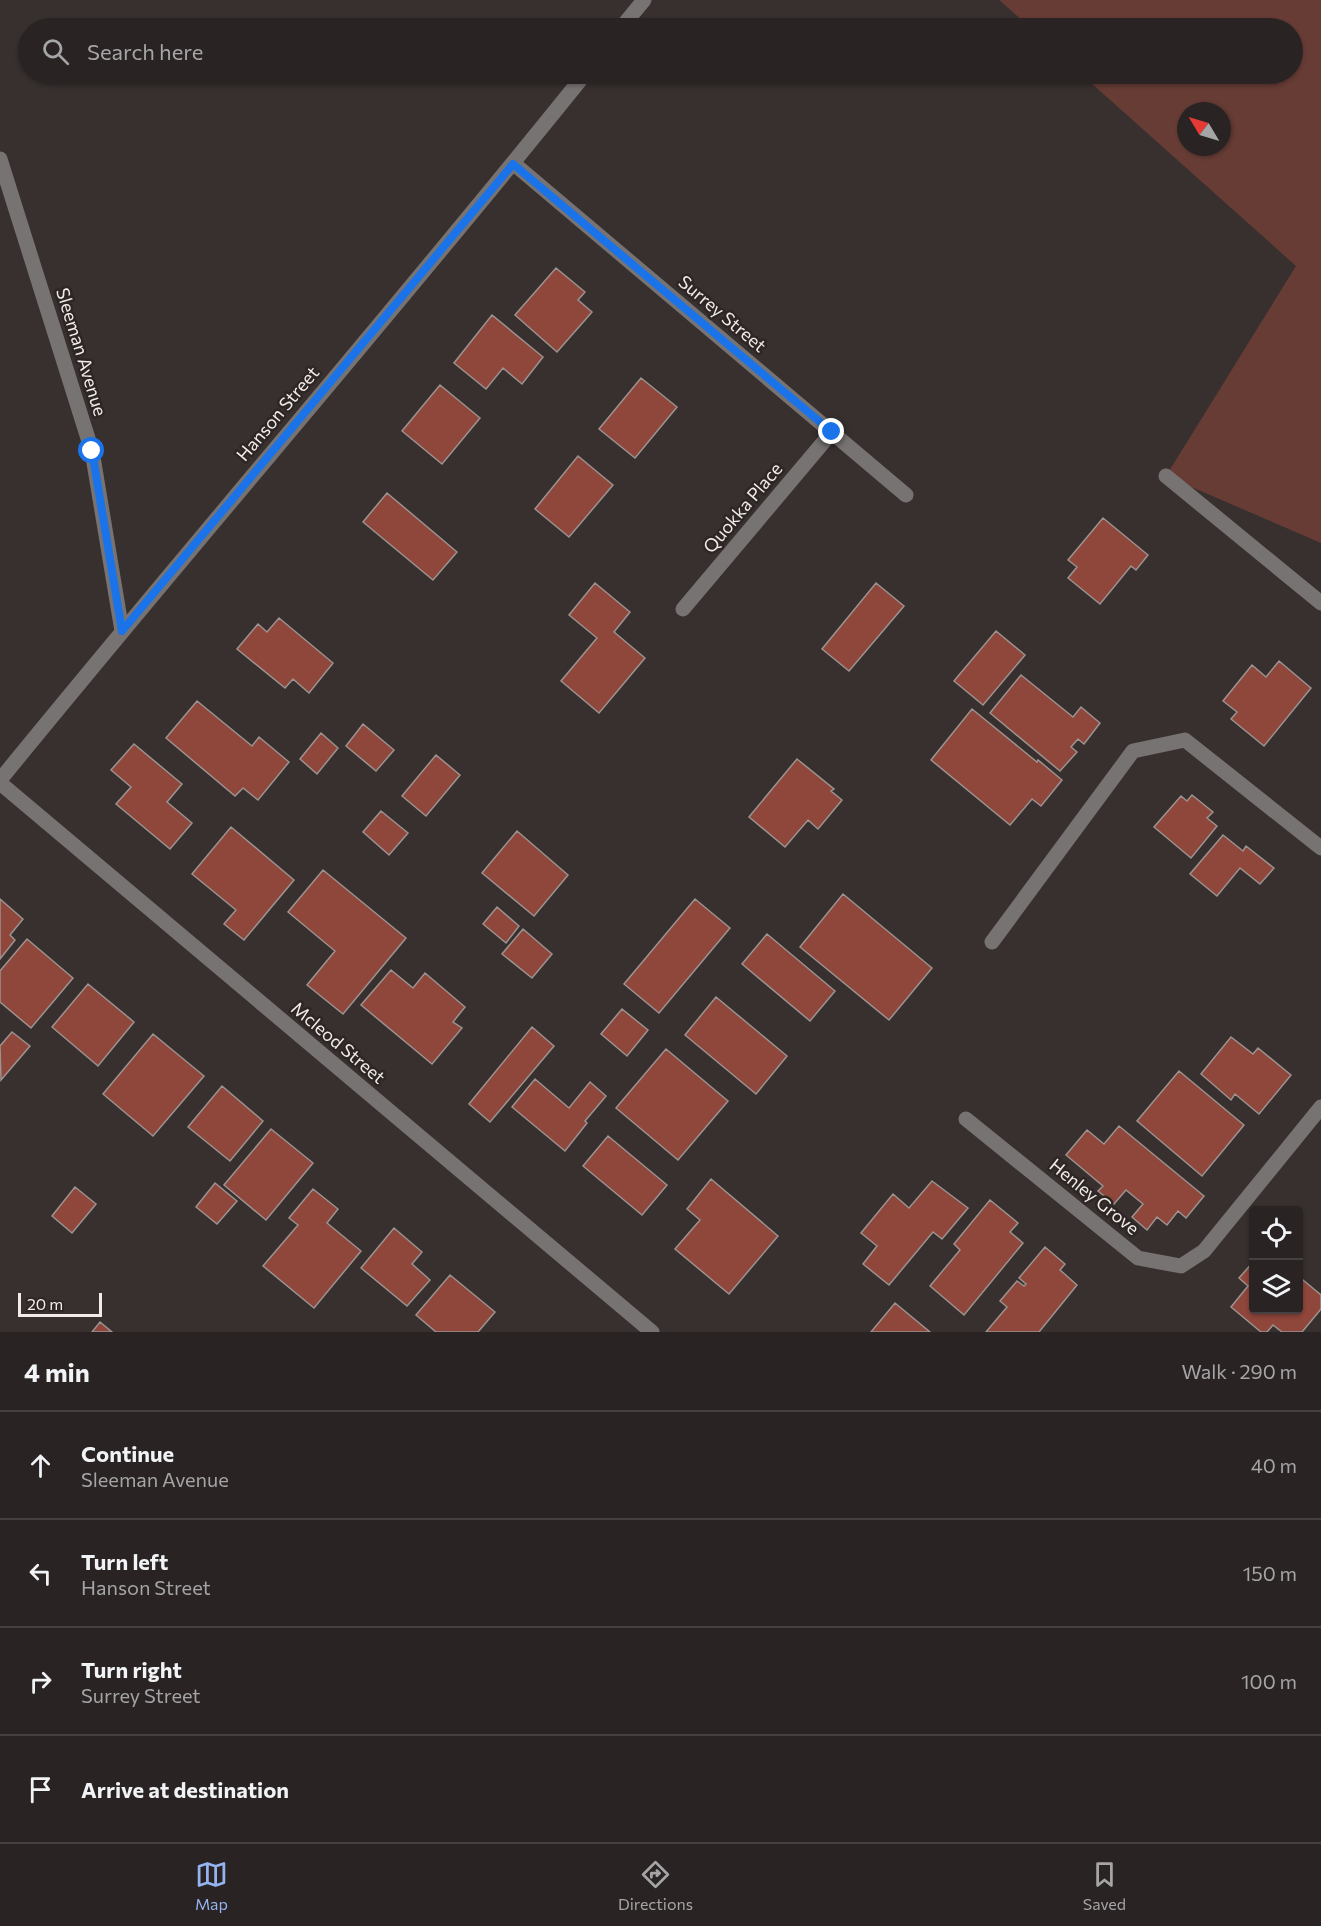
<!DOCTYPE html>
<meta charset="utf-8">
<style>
body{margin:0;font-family:Commissioner,sans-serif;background:#353030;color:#f1f3f6}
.controls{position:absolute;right:18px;bottom:18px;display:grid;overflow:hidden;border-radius:6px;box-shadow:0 2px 4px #0004}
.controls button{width:54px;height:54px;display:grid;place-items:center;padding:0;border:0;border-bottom:2px solid #454141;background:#292423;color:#f1f3f6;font:30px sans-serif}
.compass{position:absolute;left:1177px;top:102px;width:54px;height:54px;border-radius:50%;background:#292423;box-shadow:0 2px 4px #0004;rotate:308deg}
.scale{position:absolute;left:18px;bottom:15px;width:84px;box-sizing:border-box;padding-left:6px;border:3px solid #f1eceb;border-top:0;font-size:16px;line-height:21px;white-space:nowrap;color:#f1eceb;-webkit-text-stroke:4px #2d2625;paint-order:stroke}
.stop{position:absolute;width:18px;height:18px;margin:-14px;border:4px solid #1a73e8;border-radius:50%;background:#fff}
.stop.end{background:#1a73e8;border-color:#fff;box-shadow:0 2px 6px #0008}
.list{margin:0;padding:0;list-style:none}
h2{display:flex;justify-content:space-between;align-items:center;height:78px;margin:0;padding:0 24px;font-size:26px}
h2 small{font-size:20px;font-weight:400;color:#a5a4a6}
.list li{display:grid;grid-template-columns:39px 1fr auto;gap:18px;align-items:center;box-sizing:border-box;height:108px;padding:0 24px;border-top:2px solid #454141}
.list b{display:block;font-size:22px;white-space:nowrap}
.list p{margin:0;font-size:20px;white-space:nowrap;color:#a5a4a6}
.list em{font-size:20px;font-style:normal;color:#a5a4a6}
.icon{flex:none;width:33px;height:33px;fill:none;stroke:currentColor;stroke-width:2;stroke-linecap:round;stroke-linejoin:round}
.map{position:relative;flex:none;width:1321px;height:1332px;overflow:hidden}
.search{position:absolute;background:#292423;box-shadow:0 2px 4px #0004;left:18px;right:18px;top:18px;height:66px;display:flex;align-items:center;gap:15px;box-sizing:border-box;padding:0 21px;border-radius:33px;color:#a5a4a6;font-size:22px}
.sheet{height:510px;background:#292423}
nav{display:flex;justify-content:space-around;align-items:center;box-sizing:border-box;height:84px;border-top:2px solid #454141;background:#292423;font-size:16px;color:#a5a4a6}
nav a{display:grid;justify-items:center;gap:3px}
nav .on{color:#95b2f1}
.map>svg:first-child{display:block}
</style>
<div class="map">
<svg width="1321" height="1332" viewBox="0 0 1321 1332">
<rect width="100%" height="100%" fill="#37302f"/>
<!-- green -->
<path fill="#663c35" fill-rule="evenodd" d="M999 0H1321V543L1166 476 1296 266 1081 74H1292V28H1031ZM1186 111H1222V147H1186Z"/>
<!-- building -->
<path fill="#8f463b" stroke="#9c9391" stroke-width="1.5" d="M556 268 585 292 578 300 592 312 557 352 515 315Z
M492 315 543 357 522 384 503 368 486 389 454 363Z
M641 378 677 407 635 458 599 429Z
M440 385 480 418 442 464 402 431Z
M578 456 613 485 569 537 535 509Z
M387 493 457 552 433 580 363 522Z
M1103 518 1148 555 1136 570 1131 566 1100 604 1068 578 1077 567 1068 560Z
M595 583 630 612 614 632 645 658 599 713 561 681 597 638 569 615Z
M876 583 904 606 849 671 822 649Z
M279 618 333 663 309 693 293 679 285 688 237 649 258 624 267 632Z
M996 631 1025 655 983 705 954 681Z
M1279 661 1311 688 1264 746 1231 719 1237 712 1223 701 1252 665 1266 677Z
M1021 675 1073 717 1081 707 1100 723 1084 744 1078 739 1071 747 1077 752 1060 771 990 713Z
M197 701 252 746 259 737 289 762 258 800 243 788 235 796 166 738Z
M972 709 1037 762 1038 760 1062 780 1041 806 1032 799 1010 825 931 760Z
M363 724 394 750 376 771 346 746Z
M321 733 338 748 317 774 300 759Z
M134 744 182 784 167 802 192 823 170 849 116 804 131 787 111 770Z
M436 755 460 775 426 816 402 796Z
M797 759 834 789 831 791 842 800 818 829 808 820 785 847 749 817Z
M1192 795 1213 812 1207 818 1217 826 1191 858 1154 827 1181 796 1187 801Z
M381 811 408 833 389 855 363 832Z
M231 827 294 880 244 940 224 924 236 910 192 874Z
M517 831 568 875 534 916 482 873Z
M1223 835 1243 851 1246 846 1274 868 1260 884 1240 868 1217 896 1190 874Z
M323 870 406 938 343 1014 307 985 335 951 288 912Z
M843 894 932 968 889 1020 800 947Z
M0 899 23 919 10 935 15 940 0 959Z
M695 899 730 928 659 1013 624 984Z
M497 907 519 926 506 943 483 924Z
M523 929 552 954 532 978 502 954Z
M767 934 835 991 810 1021 742 964Z
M27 939 73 978 31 1028 0 1002V971Z
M391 970 413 988 425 973 465 1007 453 1022 462 1028 432 1064 361 1005Z
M88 984 134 1022 98 1066 52 1027Z
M716 997 787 1056 756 1094 685 1035Z
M622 1009 648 1030 627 1056 601 1034Z
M532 1027 554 1046 490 1122 469 1104Z
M12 1032 30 1046 1 1080 0 1046Z
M153 1034 204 1076 153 1136 103 1094Z
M1231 1037 1253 1054 1258 1048 1291 1075 1259 1114 1235 1094 1231 1100 1201 1074Z
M666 1049 728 1101 678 1160 616 1108Z
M1179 1071 1244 1125 1202 1176 1137 1121Z
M535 1079 569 1108 590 1082 606 1096 585 1121 587 1123 565 1151 512 1107Z
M222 1086 263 1121 230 1161 188 1127Z
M1119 1126 1204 1196 1186 1218 1178 1211 1167 1225 1157 1217 1147 1230 1132 1217 1143 1204 1126 1190 1114 1204 1098 1191 1103 1186 1066 1155 1087 1130 1104 1144Z
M271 1129 313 1163 266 1220 224 1185Z
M608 1136 667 1185 642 1215 583 1166Z
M711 1179 778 1236 729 1294 675 1249 700 1220 687 1209Z
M932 1181 968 1208 942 1239 933 1232 889 1285 863 1264 877 1246 861 1233 893 1194 909 1208Z
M215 1183 237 1201 217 1224 196 1207Z
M75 1187 96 1204 72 1233 52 1216Z
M313 1189 338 1209 327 1223 361 1251 314 1308 263 1266 298 1225 289 1218Z
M990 1200 1018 1223 1010 1232 1023 1243 964 1315 930 1286 960 1250 954 1244Z
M394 1228 422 1252 412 1264 430 1280 407 1306 361 1268Z
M1045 1247 1065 1264 1060 1270 1077 1285 1039 1332H986L1007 1307 1000 1301 1017 1281 1024 1286 1026 1284 1019 1278Z
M1254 1261V1310H1298V1281L1301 1283 1303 1280 1321 1295V1309L1302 1332H1282L1273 1325 1267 1332H1261L1231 1307 1248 1286 1239 1278Z
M450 1275 495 1312 478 1332H436L416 1315Z
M895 1303 930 1332H871Z
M100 1322 112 1332H92Z"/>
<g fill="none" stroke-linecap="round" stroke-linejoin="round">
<!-- minor -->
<path stroke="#777372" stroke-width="15" d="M621 28 644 0
M0 159 92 451 122 631
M513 163 906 495
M1166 476 1321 603
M683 609 832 432
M0 780C193 543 394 312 585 74
M0 783 652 1332
M992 942 1133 751 1185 740 1321 848
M966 1119 1138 1258 1181 1266 1204 1251 1321 1107"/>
</g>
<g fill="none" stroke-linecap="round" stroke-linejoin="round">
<!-- route -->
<path stroke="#1a73e8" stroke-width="8" d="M92 451 122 631 513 164 832 432"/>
</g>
<g text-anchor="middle" stroke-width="5" stroke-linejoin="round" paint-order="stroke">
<!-- street labels -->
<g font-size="18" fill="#f1eceb" stroke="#2d2625">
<text transform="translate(722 314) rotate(40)" y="6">Surrey Street</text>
<text transform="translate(81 352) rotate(73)" y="6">Sleeman Avenue</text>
<text transform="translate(278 414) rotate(-50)" y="6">Hanson Street</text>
<text transform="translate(743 508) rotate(-50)" y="6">Quokka Place</text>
<text transform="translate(338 1043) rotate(40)" y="6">Mcleod Street</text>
<text transform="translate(1094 1197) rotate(39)" y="6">Henley Grove</text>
</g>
</g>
</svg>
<div class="controls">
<button><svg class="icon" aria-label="locate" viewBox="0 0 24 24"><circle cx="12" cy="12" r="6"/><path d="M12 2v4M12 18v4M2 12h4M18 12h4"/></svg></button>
<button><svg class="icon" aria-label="layers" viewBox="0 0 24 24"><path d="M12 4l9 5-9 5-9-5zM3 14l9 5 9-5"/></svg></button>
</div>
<svg class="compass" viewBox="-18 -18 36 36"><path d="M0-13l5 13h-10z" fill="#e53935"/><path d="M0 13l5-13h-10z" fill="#a5a4a6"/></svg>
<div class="scale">20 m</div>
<div class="stop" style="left:92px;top:451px"></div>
<div class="stop end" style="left:832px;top:432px"></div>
<div class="search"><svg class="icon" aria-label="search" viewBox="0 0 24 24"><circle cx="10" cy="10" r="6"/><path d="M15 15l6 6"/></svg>Search here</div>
</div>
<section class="sheet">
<h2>4 min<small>Walk · 290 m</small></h2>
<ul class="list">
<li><svg class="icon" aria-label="ahead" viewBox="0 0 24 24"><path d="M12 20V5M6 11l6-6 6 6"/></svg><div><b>Continue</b><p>Sleeman Avenue</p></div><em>40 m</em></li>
<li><svg class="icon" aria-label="left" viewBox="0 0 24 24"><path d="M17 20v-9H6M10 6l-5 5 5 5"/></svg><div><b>Turn left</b><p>Hanson Street</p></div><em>150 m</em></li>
<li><svg class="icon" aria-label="right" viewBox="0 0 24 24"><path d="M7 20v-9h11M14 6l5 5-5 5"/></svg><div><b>Turn right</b><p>Surrey Street</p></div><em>100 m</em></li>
<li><svg class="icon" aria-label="arrive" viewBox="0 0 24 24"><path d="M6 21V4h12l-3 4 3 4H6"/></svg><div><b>Arrive at destination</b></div></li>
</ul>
</section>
<nav>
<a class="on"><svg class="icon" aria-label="map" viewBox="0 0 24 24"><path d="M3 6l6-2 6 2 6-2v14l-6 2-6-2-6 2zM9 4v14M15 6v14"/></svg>Map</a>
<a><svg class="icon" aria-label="directions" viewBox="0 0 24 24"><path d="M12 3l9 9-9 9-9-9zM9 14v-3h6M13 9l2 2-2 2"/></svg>Directions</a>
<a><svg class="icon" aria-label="saved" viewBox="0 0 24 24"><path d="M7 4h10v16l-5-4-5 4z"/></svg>Saved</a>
</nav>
